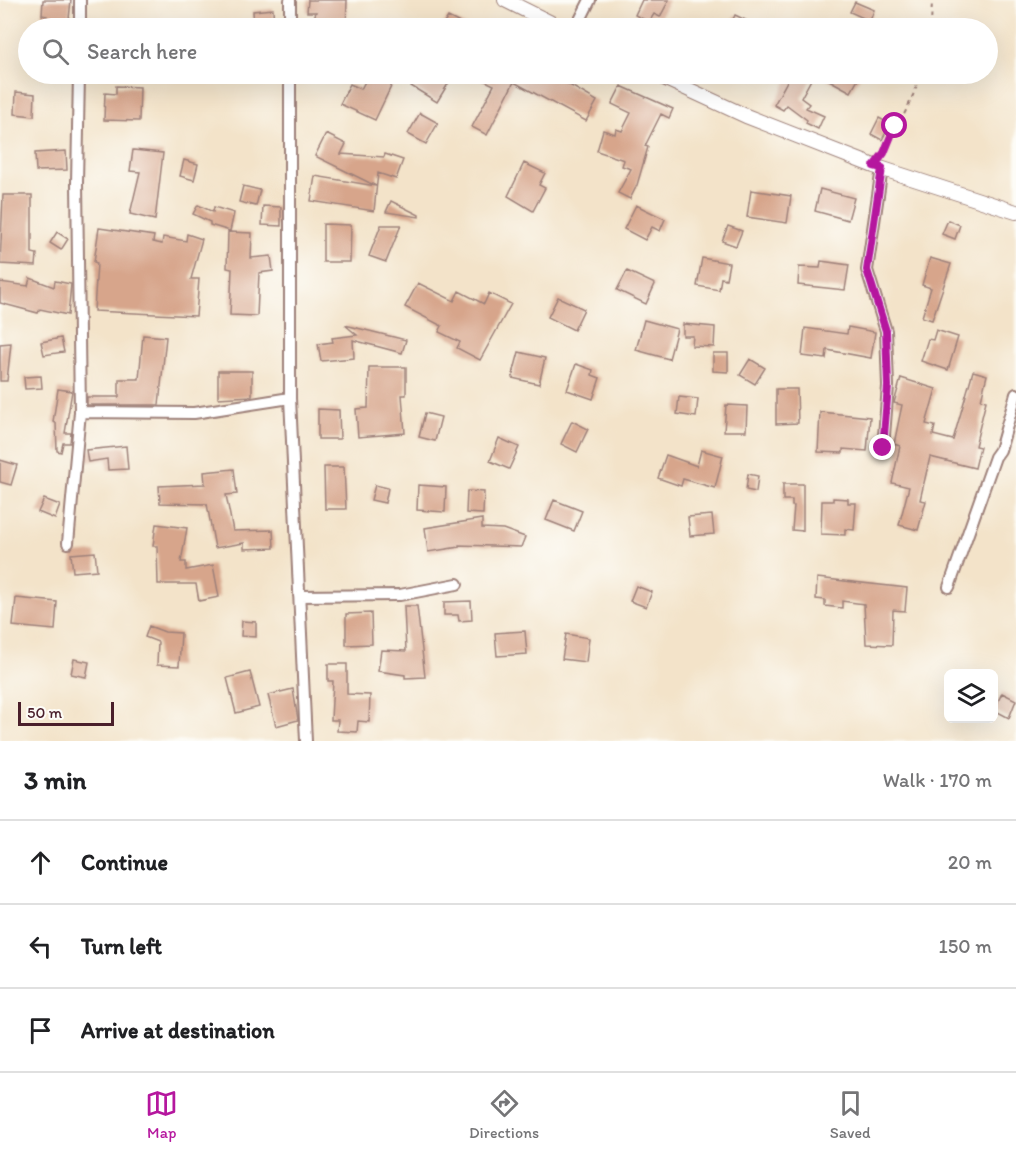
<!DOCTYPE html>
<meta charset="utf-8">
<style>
body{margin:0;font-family:Itim,sans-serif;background:#f6f6f6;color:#202124}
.controls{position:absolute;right:18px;bottom:18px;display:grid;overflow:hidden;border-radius:9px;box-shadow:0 6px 24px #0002}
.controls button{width:54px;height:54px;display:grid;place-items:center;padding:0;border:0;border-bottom:2px solid #e0e0e0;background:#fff;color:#202124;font:30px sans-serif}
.scale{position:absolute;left:18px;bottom:15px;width:96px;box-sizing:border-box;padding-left:6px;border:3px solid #4a1f2b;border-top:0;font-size:16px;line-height:21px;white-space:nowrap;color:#4a1f2b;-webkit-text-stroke:4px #fdfcf7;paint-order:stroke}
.stop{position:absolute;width:18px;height:18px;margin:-14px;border:4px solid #b5179e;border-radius:50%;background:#fff}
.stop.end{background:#b5179e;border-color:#fff;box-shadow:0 2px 6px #0008}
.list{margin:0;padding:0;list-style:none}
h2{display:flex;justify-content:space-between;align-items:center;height:78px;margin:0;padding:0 24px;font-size:26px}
h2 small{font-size:20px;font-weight:400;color:#757577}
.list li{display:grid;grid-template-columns:39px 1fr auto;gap:18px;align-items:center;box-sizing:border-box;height:84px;padding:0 24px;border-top:2px solid #e0e0e0}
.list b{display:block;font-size:22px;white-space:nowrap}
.list em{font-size:20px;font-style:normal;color:#757577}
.icon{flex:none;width:33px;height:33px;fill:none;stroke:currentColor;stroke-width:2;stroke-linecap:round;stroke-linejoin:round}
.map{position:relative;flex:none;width:1016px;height:741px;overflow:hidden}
.search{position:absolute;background:#fff;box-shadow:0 6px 24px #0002;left:18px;right:18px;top:18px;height:66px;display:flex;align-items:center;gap:15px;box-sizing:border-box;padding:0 21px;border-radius:33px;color:#757577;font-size:22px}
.sheet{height:330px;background:#fff}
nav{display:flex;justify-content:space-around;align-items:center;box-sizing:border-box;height:84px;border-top:2px solid #e0e0e0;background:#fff;font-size:16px;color:#757577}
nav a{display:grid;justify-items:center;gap:3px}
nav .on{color:#b5179e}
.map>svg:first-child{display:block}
</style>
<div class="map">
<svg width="1016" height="741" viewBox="0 0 1016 741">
<rect width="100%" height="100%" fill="#fdfcf7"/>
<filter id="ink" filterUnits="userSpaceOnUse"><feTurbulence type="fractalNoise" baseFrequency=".0167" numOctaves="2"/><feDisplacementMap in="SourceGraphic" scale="12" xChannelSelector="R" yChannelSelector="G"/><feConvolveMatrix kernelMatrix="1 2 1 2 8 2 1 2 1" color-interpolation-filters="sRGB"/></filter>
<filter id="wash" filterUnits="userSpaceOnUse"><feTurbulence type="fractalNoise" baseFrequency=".008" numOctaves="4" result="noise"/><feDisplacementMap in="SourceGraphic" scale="24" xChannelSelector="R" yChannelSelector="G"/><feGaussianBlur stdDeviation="1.35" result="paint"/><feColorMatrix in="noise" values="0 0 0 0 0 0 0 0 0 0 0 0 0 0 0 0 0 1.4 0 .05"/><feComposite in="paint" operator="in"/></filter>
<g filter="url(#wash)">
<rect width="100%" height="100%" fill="#f3e3c9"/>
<g id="blocks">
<!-- building -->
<path fill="#d7a58b" d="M43 0H71L68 28 46 27 47 16 42 15Z
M308 0H347L346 28 311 27 316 12H307Z
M642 0H669L660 17 654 14 649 22 635 15Z
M855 2 874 10 870 21 850 12Z
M273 9 274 28H254L253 11Z
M735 15 762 28H729Z
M448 17 470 28H441Z
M369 74H397L375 120 340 104 350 84 361 89Z
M424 74 433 79 436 74H454L437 102 411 86 417 76 421 78Z
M471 74H556L568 79 566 83 597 101 586 121 514 82 487 135 472 127 494 85Z
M791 74H814L801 98 809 104 806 108 824 116 818 129 806 123 807 120 787 105 783 110 774 105Z
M818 74H861L851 92Z
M116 86 140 87 139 121 104 120 105 93 116 94Z
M621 86 673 109 669 118 661 114 645 146 648 147 637 185 630 199 618 193 631 169 622 166 624 160 597 151 603 130 615 134 616 129 622 131 631 113 612 104Z
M16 92 35 94 34 116 15 114Z
M420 113 438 123 426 144 408 134Z
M879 118 890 124 882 140 871 134Z
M326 134 346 144 341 154 384 157 385 154 403 160 396 179 378 173 374 211 311 201 315 176 376 186 315 156Z
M133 150 163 153 155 220 130 214 140 172 130 171Z
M66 151 67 170 36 171 35 153Z
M184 160 198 164 194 180 180 176Z
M524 163 545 173 539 185 545 188 533 211 508 196Z
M243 186 260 190 256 206 239 202Z
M820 189 854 198 848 220 815 211Z
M751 190 791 196 787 223 747 217Z
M3 195H32V253L37 254 36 266 0 264Z
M391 201 419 215V217L386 212Z
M198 205 213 212 214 207 234 213 230 231 210 225V222L193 214Z
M636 205 665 219 660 231 652 227 645 240 624 229Z
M263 206 281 207V226L262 225Z
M948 220 960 225 955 239 942 234Z
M323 224 351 225 350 262H323Z
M381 225H401L386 262 369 256Z
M728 226 742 231 736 246 722 241Z
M99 228 154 236 153 242 162 244 163 237 186 241 187 234 202 239 191 279H199L196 316 94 311 97 263 94 262Z
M57 232 68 239 61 250 50 243Z
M228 232 252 233 251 258 271 256 273 271 259 273 257 316 230 315 232 269 227 268Z
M702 258 729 263 726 279 721 278 719 290 697 286Z
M930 258 951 264 932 320 922 317 931 288 922 285Z
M821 261 849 265 845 290 798 285 799 267 820 268Z
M627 271 655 284 646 304 617 290Z
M30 278 54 287 55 281 71 284 68 315 40 309 38 313 0 303V282L28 286Z
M418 283 454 301 459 291 484 304 489 293 511 304 480 360 457 348 460 342 439 332 442 326 405 307Z
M558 297 584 309 574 330 548 317Z
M644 320 677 329 669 359 636 350Z
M683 324 715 327 714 347 692 346 693 336H683Z
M345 325 406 340 402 353 353 340 354 358 321 361 318 344 333 342 332 338 357 335Z
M848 327 875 332 871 358 827 350 826 359 802 356 805 328 847 334Z
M936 330 958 337 948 370 921 361 928 339 933 340Z
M143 335 166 337 159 405H87V397H119V379H139Z
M61 338 64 352 44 355 41 342Z
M11 343 7 381H0V344Z
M519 352 545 358 539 384 512 378Z
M713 353H728V372L713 371Z
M750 359 765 368 755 384 740 375Z
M576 364 593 370 592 375 600 378 593 399 567 390Z
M369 367H406V395H402L405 433 358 437 356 409 368 408Z
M218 371H252V396L218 398Z
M973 371 987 375 981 400 986 401 975 446 980 447 975 468 930 457 920 500 926 501 918 530 899 525 909 487 892 483 900 446 894 444 902 405 894 403 901 378 936 389 926 424 935 426 933 435 953 440Z
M41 376 42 388 25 389 24 377Z
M58 389 72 391 65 433H71L70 443H63L61 452 57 451 56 423 53 422Z
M776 389H797L798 423 776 424Z
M679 397 698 399 696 417 677 414Z
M726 405 747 406 746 431H724Z
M318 409 339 410 340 439H318Z
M820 412 870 417 867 451 843 449V453L818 452Z
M425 413 441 417 435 441 419 437Z
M572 421 588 429 577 452 561 444Z
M499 438 519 447 509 469 490 461Z
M126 446 128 469 108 470 107 459 88 462 86 450Z
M701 450 723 456 715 488 683 479 681 486 658 478 666 455 697 466Z
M0 460 17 465 11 485 0 482Z
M324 467H344L346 509H325Z
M234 469 237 494 226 495 233 531 273 530 274 548 244 549V543L215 548 207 504 160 503 159 486 205 484 204 472Z
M748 474 758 476 756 492 746 490Z
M783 484H803V531L792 530 794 506H792V500H783Z
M375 485 388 488 385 503 371 500Z
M418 485 446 487 445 512 417 510Z
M467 491 484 492 483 514 466 513Z
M833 498 848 499V503H856L854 530 845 529V535L821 534 822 501H833Z
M44 499 60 505 55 519 38 512Z
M554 500 582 511 574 531 546 520Z
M712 515 714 534 690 536 688 517Z
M482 519V528L503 529 525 537 521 547 459 545V547L428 552 425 528Z
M156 524 187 528 181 562H186V570L213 565 219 597 199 601 196 584H158L157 546H153Z
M95 552 97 570 73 572 71 554Z
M817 578 907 588 905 611 893 610 892 645 866 644 864 604 842 601V608L825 606V600L816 599Z
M636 586 652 592 646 607 630 601Z
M16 598 57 602 55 630 13 626Z
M471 601 472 620 459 621 458 615H444V602Z
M404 606H417L425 677 405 678V675L378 671 381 650 406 651Z
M371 613 372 644 346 645V614Z
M242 621 256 622V637L241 636Z
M149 626 165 632 181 633 179 666 157 665 158 642 145 637Z
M525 631 527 654 497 656 495 633Z
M566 634 589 638 586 662 562 659Z
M74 659 89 662 86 677 71 674Z
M328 664H347V694L370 695 369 722 358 721 357 732 337 731 338 720H331L333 681H328Z
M250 672 259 707 236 713 227 678Z
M293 689 298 720 276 726 268 695Z
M1002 693 1016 700 1009 718 994 710Z"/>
</g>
</g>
<g filter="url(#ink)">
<use href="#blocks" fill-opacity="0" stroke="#9e817a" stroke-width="1.5"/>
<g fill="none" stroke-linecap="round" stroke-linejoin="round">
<!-- street casing -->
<g stroke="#9e817a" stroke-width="14">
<path id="street" d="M290 0V28
M80 28V0
M576 28 590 0
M290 74V398L306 741
M882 168 867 270 886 331 888 386 883 448
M80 412 194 413 290 398
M68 543 80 412 77 183 79 74
M949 587 995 457 1000 450 1016 394
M299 596 400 595 457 584"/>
</g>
<!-- secondary casing -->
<g stroke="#9e817a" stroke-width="16">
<path id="secondary" d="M505 0 561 28
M655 74 746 116 874 166 1016 212"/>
</g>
<!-- path -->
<path stroke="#9e817a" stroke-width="2" stroke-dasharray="4.5 4.5" stroke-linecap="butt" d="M931 28 932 0
M883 154C897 128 912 102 921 74"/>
<!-- street -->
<use href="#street" stroke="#fff" stroke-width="10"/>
<!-- secondary -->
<use href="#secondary" stroke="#fff" stroke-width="14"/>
</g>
</g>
<g fill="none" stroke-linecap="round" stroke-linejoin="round" filter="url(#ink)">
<!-- route -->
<path stroke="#b5179e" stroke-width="8" d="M883 448 888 386 886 331 867 270 882 168 874 166 884 153 895 126"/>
</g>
</svg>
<div class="controls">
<button><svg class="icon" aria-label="layers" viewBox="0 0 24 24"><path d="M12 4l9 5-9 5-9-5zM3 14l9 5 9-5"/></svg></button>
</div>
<div class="scale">50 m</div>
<div class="stop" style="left:895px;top:126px"></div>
<div class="stop end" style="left:883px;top:448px"></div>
<div class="search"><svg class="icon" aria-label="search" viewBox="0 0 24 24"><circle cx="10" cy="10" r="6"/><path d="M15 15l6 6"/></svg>Search here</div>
</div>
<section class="sheet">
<h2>3 min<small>Walk · 170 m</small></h2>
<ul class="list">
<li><svg class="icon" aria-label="ahead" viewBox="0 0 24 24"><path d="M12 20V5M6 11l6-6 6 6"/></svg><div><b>Continue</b></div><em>20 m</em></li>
<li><svg class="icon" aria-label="left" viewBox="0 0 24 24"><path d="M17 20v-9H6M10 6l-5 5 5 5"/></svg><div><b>Turn left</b></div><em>150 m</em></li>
<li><svg class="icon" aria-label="arrive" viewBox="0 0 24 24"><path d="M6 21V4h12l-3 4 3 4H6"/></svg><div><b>Arrive at destination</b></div></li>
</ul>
</section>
<nav>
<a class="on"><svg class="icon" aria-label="map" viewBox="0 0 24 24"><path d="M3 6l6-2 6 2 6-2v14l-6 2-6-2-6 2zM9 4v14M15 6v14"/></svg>Map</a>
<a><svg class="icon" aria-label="directions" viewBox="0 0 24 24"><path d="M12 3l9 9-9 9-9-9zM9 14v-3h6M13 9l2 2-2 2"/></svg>Directions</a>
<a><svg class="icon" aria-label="saved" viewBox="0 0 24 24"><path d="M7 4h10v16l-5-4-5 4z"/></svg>Saved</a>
</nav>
